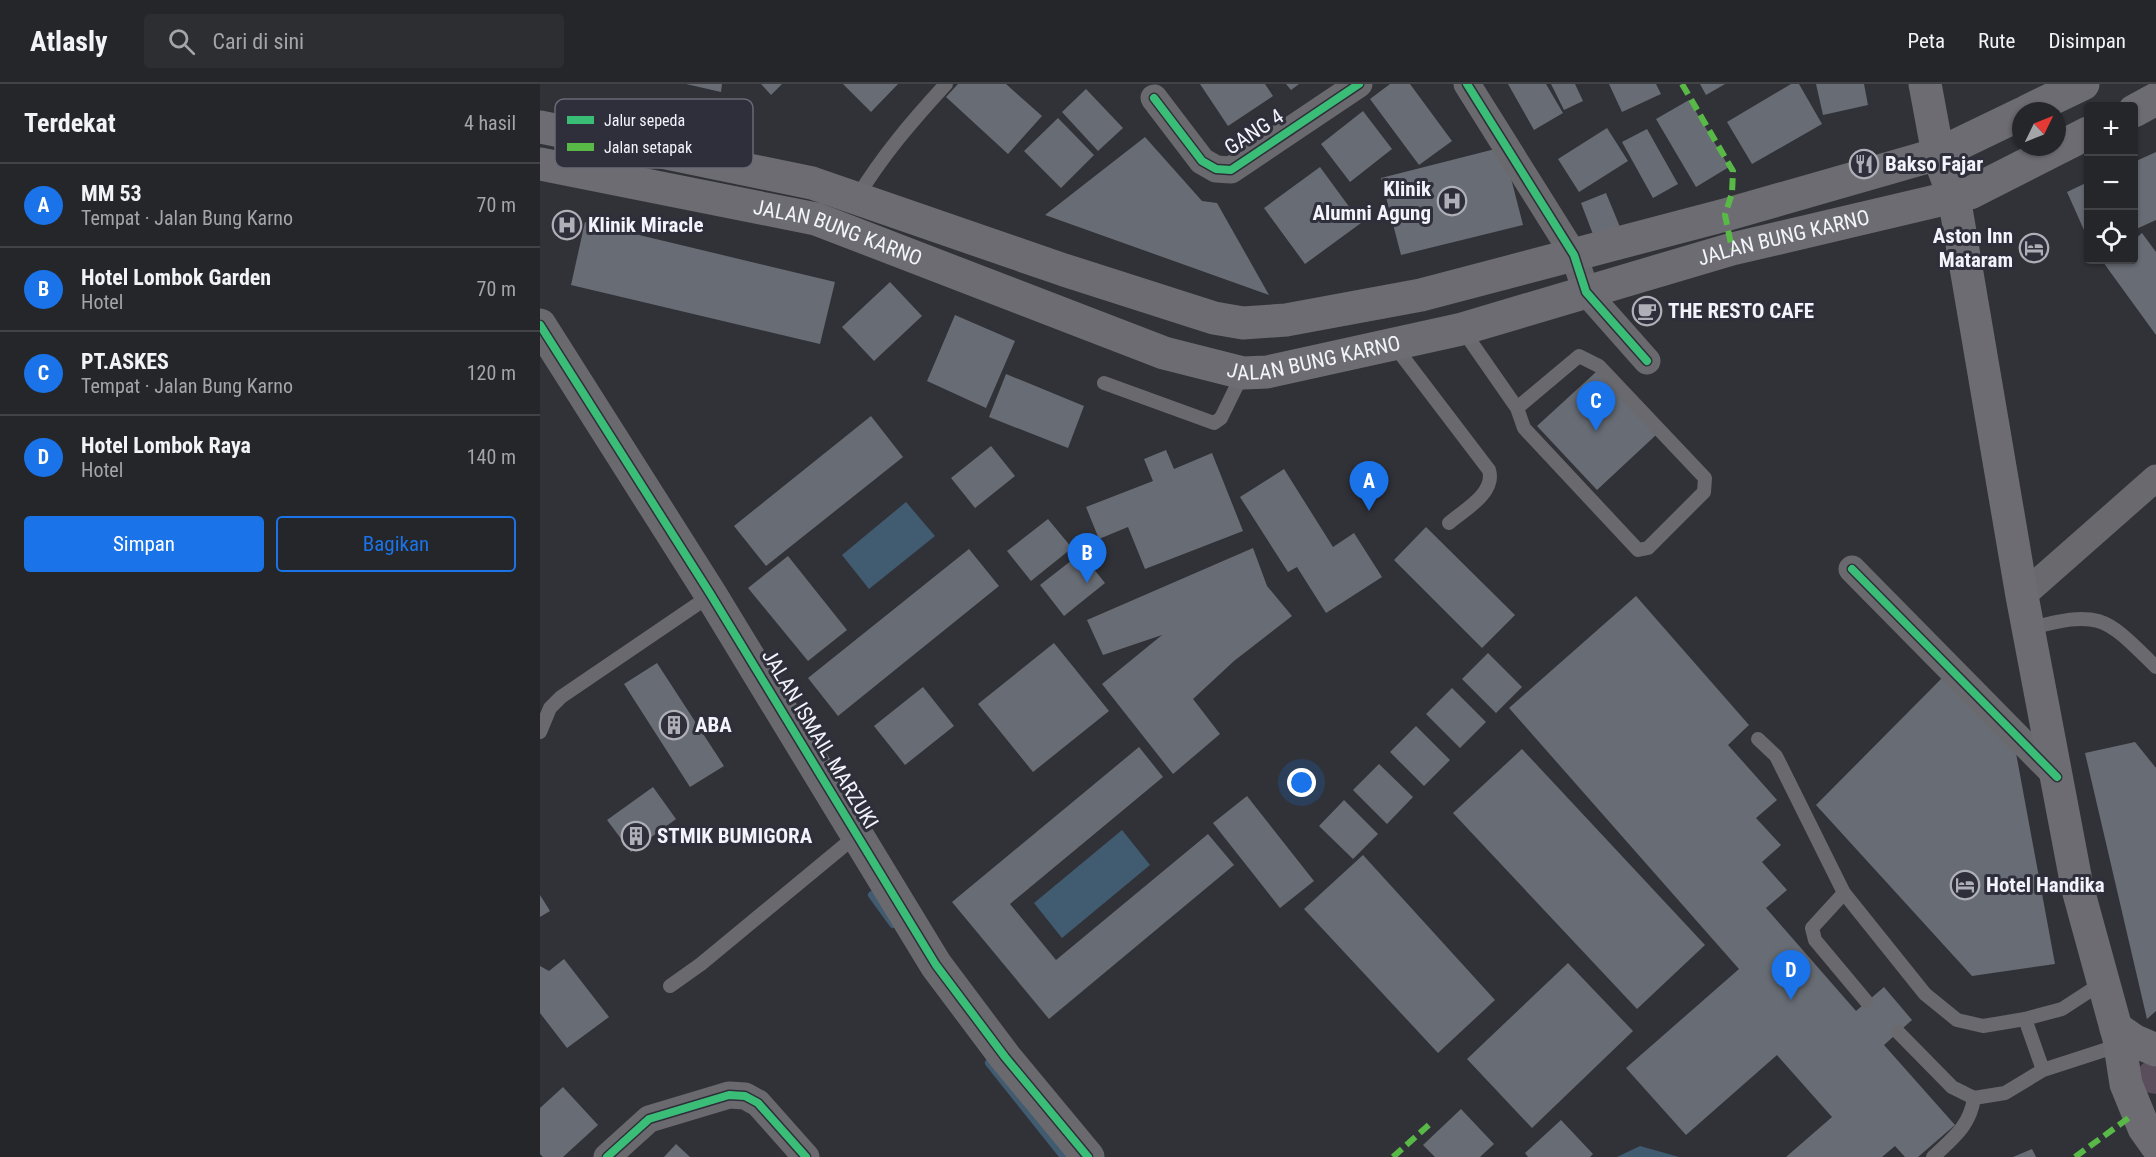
<!DOCTYPE html>
<html lang="id">
<meta charset="utf-8">
<style>
body{margin:0;font-family:"Roboto Condensed",sans-serif;background:#2d2e32;color:#f1f3f6}
.controls{position:absolute;right:18px;top:18px;display:grid;overflow:hidden;border-radius:6px;box-shadow:0 2px 4px #0004}
.controls button{width:54px;height:54px;display:grid;place-items:center;padding:0;border:0;border-bottom:2px solid #424347;background:#25262a;color:#f1f3f6;font:30px sans-serif}
.compass{position:absolute;left:1472px;top:18px;width:54px;height:54px;border-radius:50%;background:#25262a;box-shadow:0 2px 4px #0004;rotate:47deg}
.you{position:absolute;left:762px;top:699px;width:21px;height:21px;margin:-15px;border:4px solid #fff;border-radius:50%;background:#1a73e8;box-shadow:0 0 0 9px #1a73e833}
.badge{display:grid;place-items:center;width:39px;height:39px;border-radius:50%;background:#1a73e8;color:#fff;font-size:20px;font-weight:700}
.pin{position:absolute;translate:-50% -50px;filter:drop-shadow(0 2px 3px #0008)}
.pin::after{content:'';position:absolute;top:32px;width:21px;height:18px;background:inherit;clip-path:polygon(0 0,100% 0,50% 100%)}
.list{margin:0;padding:0;list-style:none}
h2{display:flex;justify-content:space-between;align-items:center;height:78px;margin:0;padding:0 24px;font-size:26px}
h2 small{font-size:20px;font-weight:400;color:#a3a5a8}
.list li{display:grid;grid-template-columns:39px 1fr auto;gap:18px;align-items:center;box-sizing:border-box;height:84px;padding:0 24px;border-top:2px solid #424347}
.list b{display:block;font-size:22px;white-space:nowrap}
.list p{margin:0;font-size:20px;white-space:nowrap;color:#a3a5a8}
.list em{font-size:20px;font-style:normal;color:#a3a5a8}
.actions{display:flex;gap:12px;padding:18px 24px}
.actions a{flex:1;padding:14px 0;border:2px solid #1a73e8;border-radius:6px;text-align:center;font-size:21px;color:#1a73e8}
.actions .main{background:#1a73e8;color:#fff}
.icon{flex:none;width:33px;height:33px;fill:none;stroke:currentColor;stroke-width:2;stroke-linecap:round;stroke-linejoin:round}
.map{position:relative;flex:none;width:1616px;height:1073px;overflow:hidden}
header{display:flex;align-items:center;gap:36px;box-sizing:border-box;height:84px;padding:0 30px;background:#25262a;border-bottom:2px solid #424347}
header strong{font-size:28px}
nav{display:flex;gap:33px;margin-inline-start:auto;font-size:21px}
.search{width:420px;height:54px;background:#2d2e32;display:flex;align-items:center;gap:15px;box-sizing:border-box;padding:0 21px;border-radius:6px;color:#a3a5a8;font-size:22px}
main{display:flex}
aside{flex:1;background:#25262a}
.map>svg:first-child{display:block}
</style>
<header>
<strong>Atlasly</strong>
<div class="search"><svg class="icon" aria-label="search" viewBox="0 0 24 24"><circle cx="10" cy="10" r="6"/><path d="M15 15l6 6"/></svg>Cari di sini</div>
<nav><a>Peta</a><a>Rute</a><a>Disimpan</a></nav>
</header>
<main>
<aside>
<h2>Terdekat<small>4 hasil</small></h2>
<ul class="list">
<li><span class="badge">A</span><div><b>MM 53</b><p>Tempat · Jalan Bung Karno</p></div><em>70 m</em></li>
<li><span class="badge">B</span><div><b>Hotel Lombok Garden</b><p>Hotel</p></div><em>70 m</em></li>
<li><span class="badge">C</span><div><b>PT.ASKES</b><p>Tempat · Jalan Bung Karno</p></div><em>120 m</em></li>
<li><span class="badge">D</span><div><b>Hotel Lombok Raya</b><p>Hotel</p></div><em>140 m</em></li>
</ul>
<div class="actions"><a class="main">Simpan</a><a>Bagikan</a></div>
</aside>
<div class="map">
<svg width="1616" height="1073" viewBox="0 0 1616 1073">
<rect width="100%" height="100%" fill="#313238"/>
<!-- green -->
<path fill="#5a4d5c" d="M1616 976V1010L1605 1008 1596 989C1601 979 1605 977 1616 976Z"/>
<!-- water -->
<path fill="#415b70" d="M366 418 395 452 329 505 302 471Z
M582 746 610 781 522 854 494 819Z
M1100 1062 1139 1073H1077Z"/>
<g fill="none" stroke-linecap="round" stroke-linejoin="round">
<!-- stream -->
<path stroke="#415b70" stroke-width="8" d="M332 811 353 840
M449 979 524 1073"/>
</g>
<!-- building -->
<path fill="#686c74" d="M146 0H182L181 8Z
M221 0H242L231 11Z
M303 0H358L331 28Z
M418 0H466L502 32 468 70 406 13Z
M660 0H725L733 12 688 42Z
M746 0H759L751 6Z
M850 0H870L912 57 879 81 830 15Z
M968 0H1006L1023 29 994 46Z
M1011 0H1035L1043 17 1024 26Z
M1069 0H1116L1121 10 1082 28Z
M1160 0H1185L1166 11Z
M1251 0H1259L1282 40 1212 80 1187 38Z
M1276 0H1324L1328 21 1283 31Z
M546 5 583 44 558 67 522 28Z
M1149 16 1189 83 1156 103 1116 35Z
M823 27 852 65 810 98 781 60Z
M518 34 554 71 521 104 484 67Z
M1067 44 1088 77 1039 108 1018 75Z
M1107 45 1138 100 1113 114 1082 58Z
M605 53 662 117 677 119 729 211 505 131Z
M963 63 983 141 861 171 841 94Z
M1616 68V136L1594 146V78Z
M780 83 821 139 765 180 724 124Z
M1548 98V155L1527 108Z
M1066 109 1080 143 1054 153 1041 119Z
M45 138 295 198 280 260 31 201Z
M1602 149 1616 168V251L1563 178 1594 176V156Z
M350 198 382 232 334 277 302 243Z
M415 231 475 257 446 324 387 297Z
M1056 288 1116 351 1057 406 997 342Z
M466 290 544 322 528 364 449 333Z
M331 332 363 373 226 482 194 442Z
M451 362 475 392 435 424 411 394Z
M626 366 634 385 672 369 703 447 605 485 588 443 559 455 546 423 613 397 604 375Z
M744 385 793 463 814 449 842 493 786 529 757 483 748 488 700 413Z
M508 435 532 464 491 497 467 467Z
M886 443 975 531 942 564 854 476Z
M713 464 727 502 752 532 694 577 653 615 680 650 633 690 562 600 622 551 563 571 547 536Z
M429 465 459 502 298 632 268 594Z
M541 469 565 499 524 532 500 501Z
M248 472 307 546 268 577 208 504Z
M1096 512 1209 641 1188 661 1237 716 1216 734 1241 761 1222 778 1247 806 1226 824 1316 927 1344 903 1372 936 1344 961 1415 1041 1378 1073H1365L1355 1062 1342 1073H1246L1292 1033 1237 971 1146 1051 1086 984 1199 885 969 624Z
M514 559 569 627 493 688 438 620Z
M948 569 982 603 956 629 922 595Z
M117 579 184 682 150 703 84 600Z
M1404 592 1476 669 1515 880 1432 892 1276 721Z
M383 603 414 642 365 681 334 642Z
M912 604 946 638 920 664 886 630Z
M876 642 910 676 884 702 850 668Z
M1595 658 1616 684V927L1607 935 1545 669Z
M599 663 623 693 470 820 516 876 668 750 694 781 509 935 412 818Z
M982 665 1165 861 1097 925 913 729Z
M839 680 873 713 847 740 813 706Z
M113 703 136 735 91 768 67 736Z
M707 712 774 797 740 824 673 739Z
M804 716 838 750 813 775 779 742Z
M823 771 955 916 898 969 764 825Z
M0 811 10 827 0 833Z
M24 875 69 933 27 964 0 929V882L9 887Z
M1028 879 1093 947 992 1044 927 975Z
M23 1003 58 1041 23 1073H3L0 1070V1024Z
M921 1025 954 1060 940 1073H895L883 1061Z
M1021 1036 1053 1070 1050 1073H988L985 1069Z
M136 1060 150 1073H124Z
M1492 1065 1496 1073H1473Z"/>
<g fill="none" stroke-linecap="round" stroke-linejoin="round">
<!-- service -->
<path stroke="#6a696e" stroke-width="14" d="M316 115C342 72 372 37 406 0
M922 245 977 324 984 344 1098 466 1108 464 1164 408 1165 394 1059 282 1039 272 977 324
M853 260 949 386C956 409 924 426 909 439
M564 299 674 339 681 334 703 289
M1488 545C1561 525 1565 533 1616 583
M0 648 10 624 21 613 171 511
M1218 655 1236 672 1304 809 1385 910 1417 936 1443 942 1485 935 1522 925 1562 899
M1304 809 1272 844 1275 856 1326 917
M130 902 161 880 317 751
M1485 935 1503 986
M1358 948 1412 1003 1434 1014 1465 1009 1503 986 1580 961
M1393 1073C1413 1054 1430 1042 1434 1014"/>
<!-- minor -->
<path stroke="#6a696e" stroke-width="27" d="M927 0 1034 171 1046 208 1107 277
M614 14 662 77 676 85 691 86 819 0
M1312 485 1517 693
M1482 512 1616 394
M67 1073 109 1035 189 1011 205 1012 218 1019 266 1073"/>
<!-- tertiary -->
<path stroke="#6a696e" stroke-width="33" d="M0 241 171 511 396 881 465 973 548 1073"/>
<!-- secondary -->
<g stroke="#6c6c72" stroke-width="33">
<path d="M1385 0 1398 70 1414 113 1482 512 1537 802 1579 955 1586 1000 1604 1044 1616 1061"/>
<path d="M1487 27 1543 0"/>
<path d="M1594 27 1616 15"/>
<path d="M0 43 272 99 524 186 674 234 703 239 746 236 881 211 1185 131 1398 70 1481 30"/>
<path id="s1" d="M0 80 276 135 624 269 703 289 727 288 922 245 1192 165 1430 109 1548 49"/>
<path d="M1576 944 1595 957 1616 966"/>
</g>
<!-- quiet -->
<path stroke="#58b947" stroke-width="6" stroke-dasharray="12 6" stroke-linecap="butt" d="M1142 0 1193 87 1192 109 1185 131 1192 165
M853 1073 891 1039
M1535 1073 1590 1033"/>
<!-- cycleway casing -->
<g stroke="#2e2f3b" stroke-width="11">
<path id="cycleway" d="M927 0 1034 171 1046 208 1107 277
M614 14 662 77 676 85 691 86 819 0
M0 241 171 511 396 881 465 973 548 1073
M1312 485 1517 693
M67 1073 109 1035 189 1011 205 1012 218 1019 266 1073"/>
</g>
<!-- cycleway -->
<use href="#cycleway" stroke="#3abd76" stroke-width="8"/>
</g>
<!-- icons -->
<defs>
<g id="restaurant-ring" transform="scale(1.5)"><circle r="9.5" fill="#2e2f3b" stroke="#afafb7" stroke-width="1.5"/><path d="M-5-6h1v4h1v-4h1v4h1v-4h1v5L-1.5 .5V6h-2V.5L-5-1ZM5-6V6H3V1.5H1.5Q1.5-4 5-6Z" fill="#afafb7"/></g>
<g id="hospital-ring" transform="scale(1.5)"><circle r="9.5" fill="#2e2f3b" stroke="#afafb7" stroke-width="1.5"/><path d="M-5-5h3v3.5h4V-5h3V5h-3V1.5h-4V5h-3Z" fill="#afafb7"/></g>
<g id="hotel-ring" transform="scale(1.5)"><circle r="9.5" fill="#2e2f3b" stroke="#afafb7" stroke-width="1.5"/><path d="M-6-4.5h1.5V1H6V5H4.5V3h-9V5H-6ZM-4 0a1.8 1.8 0 1 1 3.6 0ZM.5 0V-2.5h3Q6-2.5 6 0Z" fill="#afafb7"/></g>
<g id="cafe-ring" transform="scale(1.5)"><circle r="9.5" fill="#2e2f3b" stroke="#afafb7" stroke-width="1.5"/><path d="M-5.5-4.5H6V0H3Q3 3.5 0 3.5H-2.5Q-5.5 3.5-5.5 0ZM3-3.2v2h1.7v-2ZM-6 4.5H4V6H-6Z" fill="#afafb7"/></g>
<g id="building-ring" transform="scale(1.5)"><circle r="9.5" fill="#2e2f3b" stroke="#afafb7" stroke-width="1.5"/><path d="M-4-6H4V6H1V3H-1V6H-4ZM-2.5-4.3h1.7v1.8h-1.7ZM.8-4.3h1.7v1.8H.8ZM-2.5-1h1.7V.8h-1.7ZM.8-1h1.7V.8H.8Z" fill="#afafb7"/></g>
</defs>
<g fill-rule="evenodd">
<use href="#restaurant-ring" x="1324" y="80"/>
<use href="#hospital-ring" x="912" y="117"/>
<use href="#hospital-ring" x="27" y="141"/>
<use href="#hotel-ring" x="1494" y="164"/>
<use href="#cafe-ring" x="1107" y="227"/>
<use href="#building-ring" x="134" y="641"/>
<use href="#building-ring" x="96" y="752"/>
<use href="#hotel-ring" x="1425" y="801"/>
</g>
<g text-anchor="middle" stroke-width="6" stroke-linejoin="round" paint-order="stroke">
<!-- street labels -->
<g font-size="21" fill="#f3f3fb" stroke="#2e2f3b">
<text transform="translate(714 48) rotate(-33)" y="7">GANG 4</text>
<text dy="7" stroke="none"><textPath href="#s1" startOffset="306">JALAN BUNG KARNO</textPath></text>
<text dy="7" stroke="none"><textPath href="#s1" startOffset="1294">JALAN BUNG KARNO</textPath></text>
<text dy="7" stroke="none"><textPath href="#s1" startOffset="808">JALAN BUNG KARNO</textPath></text>
<text transform="translate(280 655) rotate(59)" y="7">JALAN ISMAIL MARZUKI</text>
</g>
<!-- poi labels -->
<g font-size="21" font-weight="bold" fill="#f3f3fb" stroke="#2e2f3b" text-anchor="start">
<text x="1345" y="87">Bakso Fajar</text>
<text x="891" y="112" text-anchor="end">Klinik<tspan x="891" dy="24">Alumni Agung</tspan></text>
<text x="48" y="148">Klinik Miracle</text>
<text x="1473" y="159" text-anchor="end">Aston Inn<tspan x="1473" dy="24">Mataram</tspan></text>
<text x="1128" y="234">THE RESTO CAFE</text>
<text x="155" y="648">ABA</text>
<text x="117" y="759">STMIK BUMIGORA</text>
<text x="1446" y="808">Hotel Handika</text>
</g>
</g>
<!-- legend -->
<rect x="15" y="15" width="198" height="69" rx="9" fill="#2e2f3b" stroke="#696a75" stroke-width="1.5"/>
<rect x="27" y="32" width="27" height="8" fill="#3abd76"/>
<rect x="27" y="59" width="27" height="8" fill="#58b947"/>
<g font-size="16" fill="#f3f3fb">
<text x="64" y="42">Jalur sepeda</text>
<text x="64" y="69">Jalan setapak</text>
</g>
</svg>
<div class="controls">
<button>+</button>
<button>−</button>
<button><svg class="icon" aria-label="locate" viewBox="0 0 24 24"><circle cx="12" cy="12" r="6"/><path d="M12 2v4M12 18v4M2 12h4M18 12h4"/></svg></button>
</div>
<svg class="compass" viewBox="-18 -18 36 36"><path d="M0-13l5 13h-10z" fill="#e53935"/><path d="M0 13l5-13h-10z" fill="#a3a5a8"/></svg>
<div class="you"></div>
<div class="pin badge" style="left:829px;top:427px">A</div>
<div class="pin badge" style="left:547px;top:499px">B</div>
<div class="pin badge" style="left:1056px;top:347px">C</div>
<div class="pin badge" style="left:1251px;top:916px">D</div>
</div>
</main>
